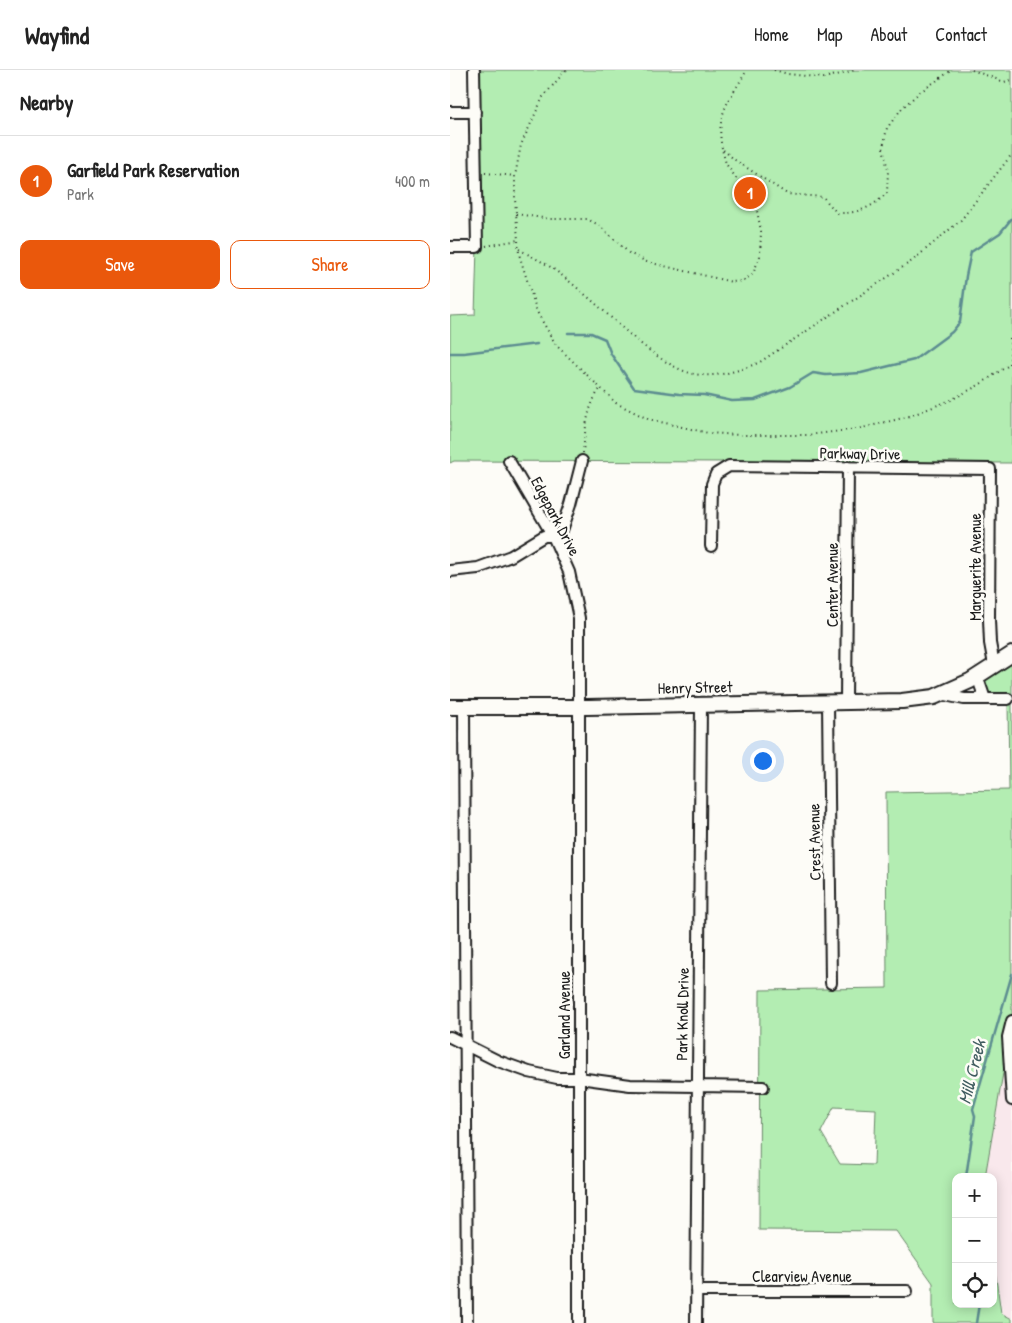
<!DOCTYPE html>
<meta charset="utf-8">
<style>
body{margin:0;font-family:"Patrick Hand",sans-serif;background:#f2f2f2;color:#222}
.controls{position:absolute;right:15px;bottom:15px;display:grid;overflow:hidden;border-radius:10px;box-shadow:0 2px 12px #0003}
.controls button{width:45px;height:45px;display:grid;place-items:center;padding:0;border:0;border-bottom:1px solid #e0e0e0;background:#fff;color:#222;font:25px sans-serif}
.you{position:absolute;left:312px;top:690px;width:18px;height:18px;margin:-12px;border:4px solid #fff;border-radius:50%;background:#1a73e8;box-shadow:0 0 0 8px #1a73e833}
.badge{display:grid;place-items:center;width:32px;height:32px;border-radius:50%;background:#ea580c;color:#fff;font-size:16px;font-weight:700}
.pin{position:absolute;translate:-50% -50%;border:2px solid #fff;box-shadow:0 1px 5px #0006}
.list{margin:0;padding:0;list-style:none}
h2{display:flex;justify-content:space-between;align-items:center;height:65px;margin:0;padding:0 20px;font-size:21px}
h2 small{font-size:16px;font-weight:400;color:#767676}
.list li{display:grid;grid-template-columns:32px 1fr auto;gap:15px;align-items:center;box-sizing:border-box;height:90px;padding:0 20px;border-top:1px solid #e0e0e0}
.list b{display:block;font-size:19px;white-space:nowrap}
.list p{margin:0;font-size:16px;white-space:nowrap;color:#767676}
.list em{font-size:16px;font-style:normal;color:#767676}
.actions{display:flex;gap:10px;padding:15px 20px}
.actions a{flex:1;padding:11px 0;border:1px solid #ea580c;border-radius:10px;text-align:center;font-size:18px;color:#ea580c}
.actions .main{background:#ea580c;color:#fff}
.icon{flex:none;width:28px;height:28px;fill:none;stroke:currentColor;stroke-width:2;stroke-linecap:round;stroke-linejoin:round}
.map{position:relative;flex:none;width:562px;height:1253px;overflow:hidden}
header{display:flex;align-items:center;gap:30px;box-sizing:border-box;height:70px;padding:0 25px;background:#fff;border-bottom:1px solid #e0e0e0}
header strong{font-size:24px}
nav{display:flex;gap:28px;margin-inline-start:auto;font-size:18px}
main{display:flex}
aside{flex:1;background:#fff}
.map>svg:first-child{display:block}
</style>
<header>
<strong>Wayfind</strong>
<nav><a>Home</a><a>Map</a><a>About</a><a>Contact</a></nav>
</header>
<main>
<aside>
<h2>Nearby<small></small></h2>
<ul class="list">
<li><span class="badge">1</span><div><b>Garfield Park Reservation</b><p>Park</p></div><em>400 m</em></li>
</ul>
<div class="actions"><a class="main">Save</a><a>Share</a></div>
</aside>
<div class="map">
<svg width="562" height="1253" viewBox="0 0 562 1253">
<rect width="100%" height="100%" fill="#fdfcf7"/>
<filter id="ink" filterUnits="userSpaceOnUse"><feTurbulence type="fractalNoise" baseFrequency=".02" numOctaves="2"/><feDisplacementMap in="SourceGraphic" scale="10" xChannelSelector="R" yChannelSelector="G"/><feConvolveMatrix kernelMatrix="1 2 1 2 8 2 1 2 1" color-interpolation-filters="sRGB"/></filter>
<g filter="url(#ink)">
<!-- built -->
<path fill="#f9e8ec" d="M562 951V1249L552 1243 543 1186V1107H535Z"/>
<!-- green -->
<path fill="#b3edb2" stroke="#688467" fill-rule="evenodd" d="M24 0H562V393L4 391 0 393V246L25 245 27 177Z
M562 584V951L535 1107H506V1234H543V1186L551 1243 562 1249V1253H483V1213L446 1161 309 1160 310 920 437 918 436 722 559 720 558 629H535L527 606ZM384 1037 426 1039 424 1095 390 1094 371 1062Z"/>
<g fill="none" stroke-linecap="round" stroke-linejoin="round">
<!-- stream -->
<path stroke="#5c8c90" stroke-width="2.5" d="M118 263H141L155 269 161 284 184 318 229 324 254 325 282 331 305 330 340 317 363 303 376 305 411 303 464 290 502 262 510 252 516 206 521 182 550 163 562 148
M0 283H14L87 274
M516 1107 525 1046 523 1039 562 904
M526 1253 529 1234"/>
<!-- street casing -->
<g stroke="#1c1c1c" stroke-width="14">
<path id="street" d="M0 42H25
M0 177H27L24 0
M59 391 103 466 119 502 129 548V1253
M261 476 262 414 266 404 279 396 540 399 539 549 540 573 544 595
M0 501 28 498 61 486 94 466H110L121 434 132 391
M527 606 535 629
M490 624 514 629H558
M378 632 381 913
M396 632 398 397
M14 637 17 1253
M562 951 558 967 562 1030
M0 967 48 991 79 1002 107 1008H129L180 1015 313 1017
M246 1221H457
M246 1253 251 635"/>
</g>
<!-- secondary casing -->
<g stroke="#1c1c1c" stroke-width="18">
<path id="secondary" d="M0 637H138L452 631 484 627 520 611 562 584"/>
</g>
<!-- path -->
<path stroke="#1c1c1c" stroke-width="2" stroke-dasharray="1 4" stroke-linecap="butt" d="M116 0 93 27 71 75 65 106V129L69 184 87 242 106 275 166 333 198 349 258 363 290 365H358L408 359 457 347 501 330 529 315 562 293
M324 0 338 4 374 8 407 0
M522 0 554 12 562 10
M272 78C265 43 281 28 297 0
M35 103 65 106
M66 144 100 149H137L149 155 179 183 197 192 282 212 293 211 303 204 310 186 311 161 307 141 302 130 276 94 272 79 285 90 337 124 373 127 387 143C408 144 423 137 437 123L438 101 433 77 437 58 452 38 470 22 502 0
M36 176 68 170
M69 179C79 185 89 190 99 196 115 207 131 221 146 234 171 256 211 297 244 304 267 308 289 301 310 292L462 191 511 150 562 84
M560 294V268L562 265
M133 383C135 361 137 336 150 319"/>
<!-- street -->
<use href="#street" stroke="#fdfcf7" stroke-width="10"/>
<!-- secondary -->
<use href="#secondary" stroke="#fdfcf7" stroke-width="14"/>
</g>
</g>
<g text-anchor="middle" stroke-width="5" stroke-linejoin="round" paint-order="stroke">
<!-- street labels -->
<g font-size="16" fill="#1c1c1c" stroke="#fdfcf7">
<text transform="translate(410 383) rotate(1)" y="6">Parkway Drive</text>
<text transform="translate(106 446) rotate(62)" y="6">Edgepark Drive</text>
<text transform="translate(525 497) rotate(-90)" y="6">Marguerite Avenue</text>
<text transform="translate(382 515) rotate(-90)" y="6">Center Avenue</text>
<text transform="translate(245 617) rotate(-1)" y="6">Henry Street</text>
<text transform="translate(364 772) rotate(-91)" y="6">Crest Avenue</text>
<text transform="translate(232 944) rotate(-89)" y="6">Park Knoll Drive</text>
<text transform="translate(114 945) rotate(-90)" y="6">Garland Avenue</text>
<text x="352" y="1212">Clearview Avenue</text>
</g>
<!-- water labels -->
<g font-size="18" font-style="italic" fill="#415d60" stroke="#fdfcf7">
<text transform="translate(522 1002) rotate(-76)" y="6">Mill Creek</text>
</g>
</g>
</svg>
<div class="controls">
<button>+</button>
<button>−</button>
<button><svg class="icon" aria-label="locate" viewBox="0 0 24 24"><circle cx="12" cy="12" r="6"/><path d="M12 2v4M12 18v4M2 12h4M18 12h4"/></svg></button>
</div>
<div class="you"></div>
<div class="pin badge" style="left:300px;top:123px">1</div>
</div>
</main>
